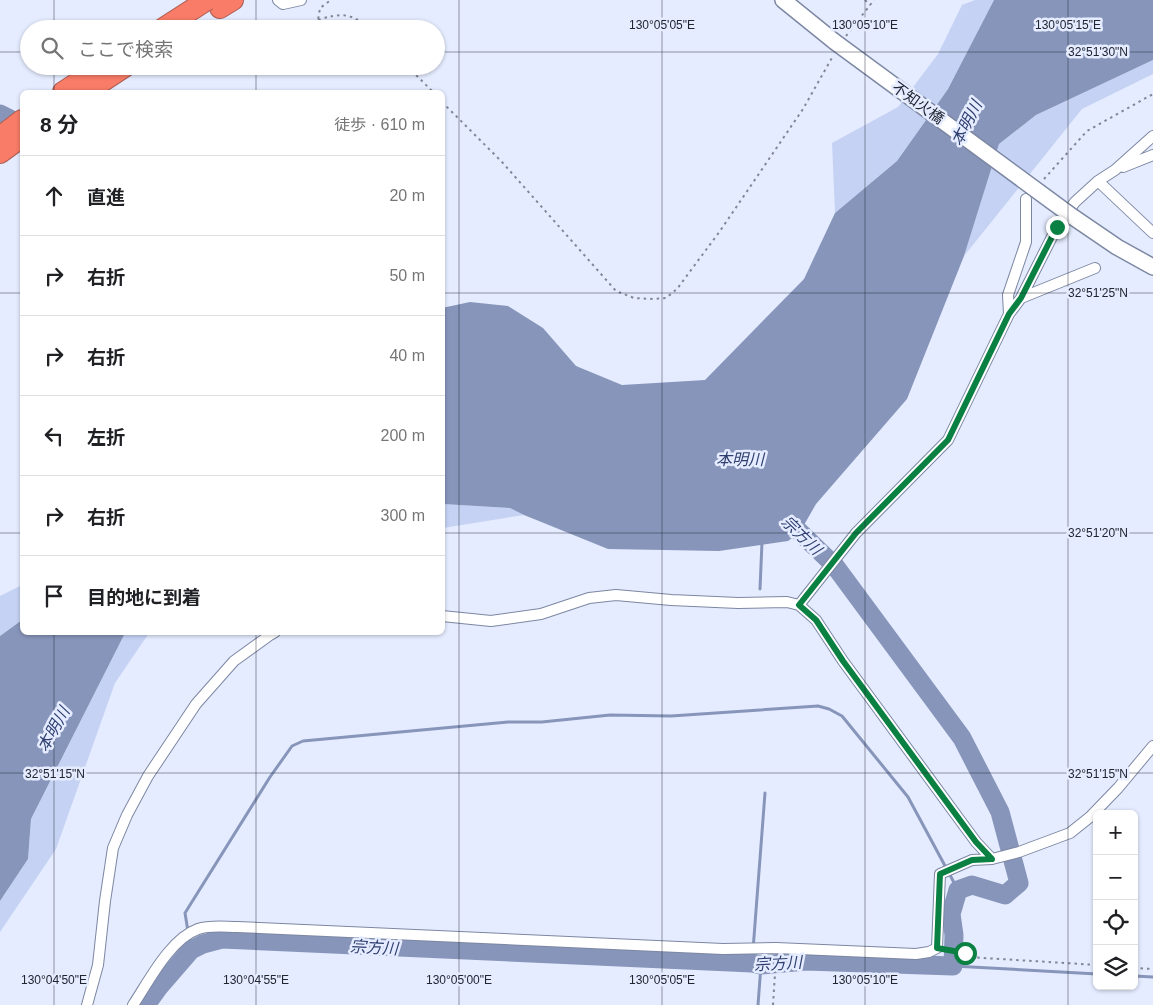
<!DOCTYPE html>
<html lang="ja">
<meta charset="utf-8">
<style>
body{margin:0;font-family:Helvetica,"Noto Sans JP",sans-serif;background:#f6f6f6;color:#202124}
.controls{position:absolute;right:15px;bottom:15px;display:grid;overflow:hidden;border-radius:8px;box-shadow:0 1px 4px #0004}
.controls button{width:45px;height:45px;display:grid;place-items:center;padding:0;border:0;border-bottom:1px solid #e0e0e0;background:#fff;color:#202124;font:25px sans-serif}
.stop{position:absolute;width:15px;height:15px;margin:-11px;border:4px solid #0b8043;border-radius:50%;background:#fff}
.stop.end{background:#0b8043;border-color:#fff;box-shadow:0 1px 5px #0008}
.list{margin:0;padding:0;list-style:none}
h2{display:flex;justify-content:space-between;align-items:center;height:65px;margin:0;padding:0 20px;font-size:21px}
h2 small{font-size:16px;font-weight:400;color:#757577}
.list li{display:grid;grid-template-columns:32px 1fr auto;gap:15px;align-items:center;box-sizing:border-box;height:80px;padding:0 20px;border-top:1px solid #e0e0e0}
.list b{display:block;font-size:19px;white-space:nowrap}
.list em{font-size:16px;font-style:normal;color:#757577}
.icon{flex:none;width:28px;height:28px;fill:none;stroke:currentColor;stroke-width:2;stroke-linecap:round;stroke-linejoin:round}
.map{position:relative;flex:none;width:1153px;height:1005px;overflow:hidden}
.search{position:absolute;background:#fff;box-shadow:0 1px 4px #0004;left:20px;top:20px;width:425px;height:55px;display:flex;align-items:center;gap:12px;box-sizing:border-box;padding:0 18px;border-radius:28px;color:#757577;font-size:19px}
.panel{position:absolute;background:#fff;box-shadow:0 1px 4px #0004;left:20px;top:90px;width:425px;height:545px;border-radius:8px}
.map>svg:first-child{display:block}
</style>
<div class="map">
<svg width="1153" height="1005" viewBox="0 0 1153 1005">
<rect width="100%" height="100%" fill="#e5ecff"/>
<!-- green -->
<path fill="#c5d2f4" d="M975 0H994L948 89 897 161 835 213 832 143 898 107 938 54 962 5Z
M1153 60V74L1082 109 964 256 999 144 1036 115Z
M443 504 510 508 524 515 443 528Z
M22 585V620L0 636V596Z
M125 633H149L115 683 56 849 0 932V901L28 859 31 819Z"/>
<!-- water -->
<path fill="#8795ba" d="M994 0H1153V60L1036 115 999 144 964 256 907 399 816 504 800 532 788 541 719 551 608 549 524 515 510 508 443 504 442 308 470 302 508 306 543 328 576 366 622 385 705 380 804 279 835 213 897 161 948 89Z
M22 620V632L125 633 31 819 28 859 0 901V636Z"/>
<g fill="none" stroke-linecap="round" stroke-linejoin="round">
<!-- stream -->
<path stroke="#8795ba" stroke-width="3" d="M760 589 762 542
M191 950 185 913 270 777 292 746 303 741 508 722H542L610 715 671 716 818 706 829 709 842 716 908 797 958 890
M752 963 765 793
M953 966 1097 974
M1134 976 1153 977
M758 1005 761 965"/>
<!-- river -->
<path stroke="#8795ba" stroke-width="19" d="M0 114 22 125
M146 1005 159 987 191 950 203 944 222 939 752 963 761 965 806 961 953 966 954 935 951 914 958 890 972 885 1005 895 1019 883 1000 812 962 738 835 566 781 514"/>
<!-- street casing -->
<g stroke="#7c87a3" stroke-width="12">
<path id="street" d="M278 0 283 4 301 0
M1123 167 1153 155
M1098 181 1153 233
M1021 298 1057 227 1075 202 1098 181 1115 170 1153 136
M1009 314 1008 295 1026 242V199
M799 605 856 533 948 440 1009 314 1021 298 1095 268
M442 616 491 621 541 614 589 598 616 595 671 600 738 603 787 602 799 605 816 620 843 661 976 842 992 859
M87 1005 98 965 105 901 113 848 127 815 148 776 196 704 234 661 270 635 275 632
M133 1005C149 981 170 939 198 929 210 925 225 927 237 927L723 949 776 948 916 954 929 952 937 948 940 874 972 860 992 859 1019 852 1070 833 1090 817 1118 788 1153 746"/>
</g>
<!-- secondary casing -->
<g stroke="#7c87a3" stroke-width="18">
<path id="secondary" d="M783 0 835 42
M1073 217 1117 247 1153 267"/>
</g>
<!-- highway casing -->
<g stroke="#ac5e54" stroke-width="22">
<path id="highway" d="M220 8 233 0
M94 87 126 66
M63 92 103 66
M0 137 22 120
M0 153 22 137"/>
</g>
<!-- path -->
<path stroke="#818795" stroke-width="2" stroke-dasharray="2.5 4" stroke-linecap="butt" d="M865 0 870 5
M318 20C339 13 352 12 369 29
M219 23 227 29
M302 29 318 20 320 8 331 0
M846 36 874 0
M407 66 433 92
M442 102 502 162 616 291 634 298 653 299 666 298 677 289 720 231 803 109 833 56
M1044 179 1087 131 1153 94
M947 950 965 953 968 957 1097 965
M1134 968 1153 969
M773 1005 776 958"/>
<!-- street -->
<use href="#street" stroke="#fff" stroke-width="10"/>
<!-- secondary -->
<use href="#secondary" stroke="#fff" stroke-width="15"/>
<!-- highway -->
<use href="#highway" stroke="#f87c67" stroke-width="20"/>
<!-- secondary-bridge casing -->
<g stroke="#7c87a3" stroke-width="18" stroke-linecap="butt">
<path id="secondary-bridge" d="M835 42 1073 217"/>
</g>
<!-- highway-bridge casing -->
<g stroke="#ac5e54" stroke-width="22" stroke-linecap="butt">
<path id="highway-bridge" d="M162 29 207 0"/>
</g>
<!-- secondary-bridge -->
<use href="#secondary-bridge" stroke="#fff" stroke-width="15"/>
<!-- highway-bridge -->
<use href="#highway-bridge" stroke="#f87c67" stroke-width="20"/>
</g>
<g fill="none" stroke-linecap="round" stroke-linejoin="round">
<!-- route -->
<path stroke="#0b8043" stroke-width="6" d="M965 953 937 948 940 874 972 860 992 859 976 842 843 661 816 620 799 605 856 533 948 440 1009 314 1021 298 1057 227"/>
</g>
<!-- ticks -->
<path fill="none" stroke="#202530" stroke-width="1" stroke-opacity="0.45" d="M54 0V29M256 0V29M459 0V1005M662 0V1005M865 0V1005M1068 0V1005M0 52H29M436 52H1153M54 66V92M256 66V92M0 293H22M442 293H1153M0 533H22M442 533H1153M54 632V1005M256 632V1005M0 773H1153"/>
<g text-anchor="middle" stroke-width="5" stroke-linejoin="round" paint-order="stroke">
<!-- street labels -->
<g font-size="15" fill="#202530" stroke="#e5ecff">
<text transform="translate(918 103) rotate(36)" y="5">不知火橋</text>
</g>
<!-- water labels -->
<g font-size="16" font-style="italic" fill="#2e3e6f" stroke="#e5ecff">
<text transform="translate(966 123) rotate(-63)" y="6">本明川</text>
<text x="740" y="465">本明川</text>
<text transform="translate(802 535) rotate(44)" y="6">宗方川</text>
<text transform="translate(53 729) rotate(-61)" y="6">本明川</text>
<text transform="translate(374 947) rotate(3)" y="6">宗方川</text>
<text transform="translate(778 963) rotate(-3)" y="6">宗方川</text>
</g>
</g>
<g font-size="12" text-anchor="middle" fill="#202530" stroke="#e5ecff" stroke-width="5" stroke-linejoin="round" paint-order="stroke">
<text x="662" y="29">130°05'05"E</text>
<text x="865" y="29">130°05'10"E</text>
<text x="1068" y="29">130°05'15"E</text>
<text x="1098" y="56">32°51'30"N</text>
<text x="1098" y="297">32°51'25"N</text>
<text x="1098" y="537">32°51'20"N</text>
<text x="55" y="778">32°51'15"N</text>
<text x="1098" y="778">32°51'15"N</text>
<text x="54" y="984">130°04'50"E</text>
<text x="256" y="984">130°04'55"E</text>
<text x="459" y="984">130°05'00"E</text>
<text x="662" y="984">130°05'05"E</text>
<text x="865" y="984">130°05'10"E</text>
</g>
</svg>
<div class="controls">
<button>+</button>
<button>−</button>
<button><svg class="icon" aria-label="locate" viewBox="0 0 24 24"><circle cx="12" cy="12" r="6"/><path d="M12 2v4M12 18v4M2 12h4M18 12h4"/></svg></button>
<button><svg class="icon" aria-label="layers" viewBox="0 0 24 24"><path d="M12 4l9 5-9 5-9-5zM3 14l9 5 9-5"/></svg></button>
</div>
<div class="stop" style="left:965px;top:953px"></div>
<div class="stop end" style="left:1057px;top:227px"></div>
<div class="search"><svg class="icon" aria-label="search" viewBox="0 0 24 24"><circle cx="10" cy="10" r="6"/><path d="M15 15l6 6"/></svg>ここで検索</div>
<section class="panel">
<h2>8 分<small>徒歩 · 610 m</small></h2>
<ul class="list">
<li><svg class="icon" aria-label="ahead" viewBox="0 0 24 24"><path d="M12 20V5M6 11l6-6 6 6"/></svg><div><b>直進</b></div><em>20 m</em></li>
<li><svg class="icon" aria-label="right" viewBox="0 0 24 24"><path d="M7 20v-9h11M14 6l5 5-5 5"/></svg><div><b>右折</b></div><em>50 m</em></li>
<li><svg class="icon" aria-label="right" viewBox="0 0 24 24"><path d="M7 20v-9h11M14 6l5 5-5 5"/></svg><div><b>右折</b></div><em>40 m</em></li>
<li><svg class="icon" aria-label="left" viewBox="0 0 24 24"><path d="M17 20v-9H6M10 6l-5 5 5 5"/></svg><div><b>左折</b></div><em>200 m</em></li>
<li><svg class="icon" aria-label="right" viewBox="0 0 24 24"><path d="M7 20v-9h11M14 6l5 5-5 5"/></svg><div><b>右折</b></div><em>300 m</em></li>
<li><svg class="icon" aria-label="arrive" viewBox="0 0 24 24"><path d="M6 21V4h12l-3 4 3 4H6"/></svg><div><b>目的地に到着</b></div></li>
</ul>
</section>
</div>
